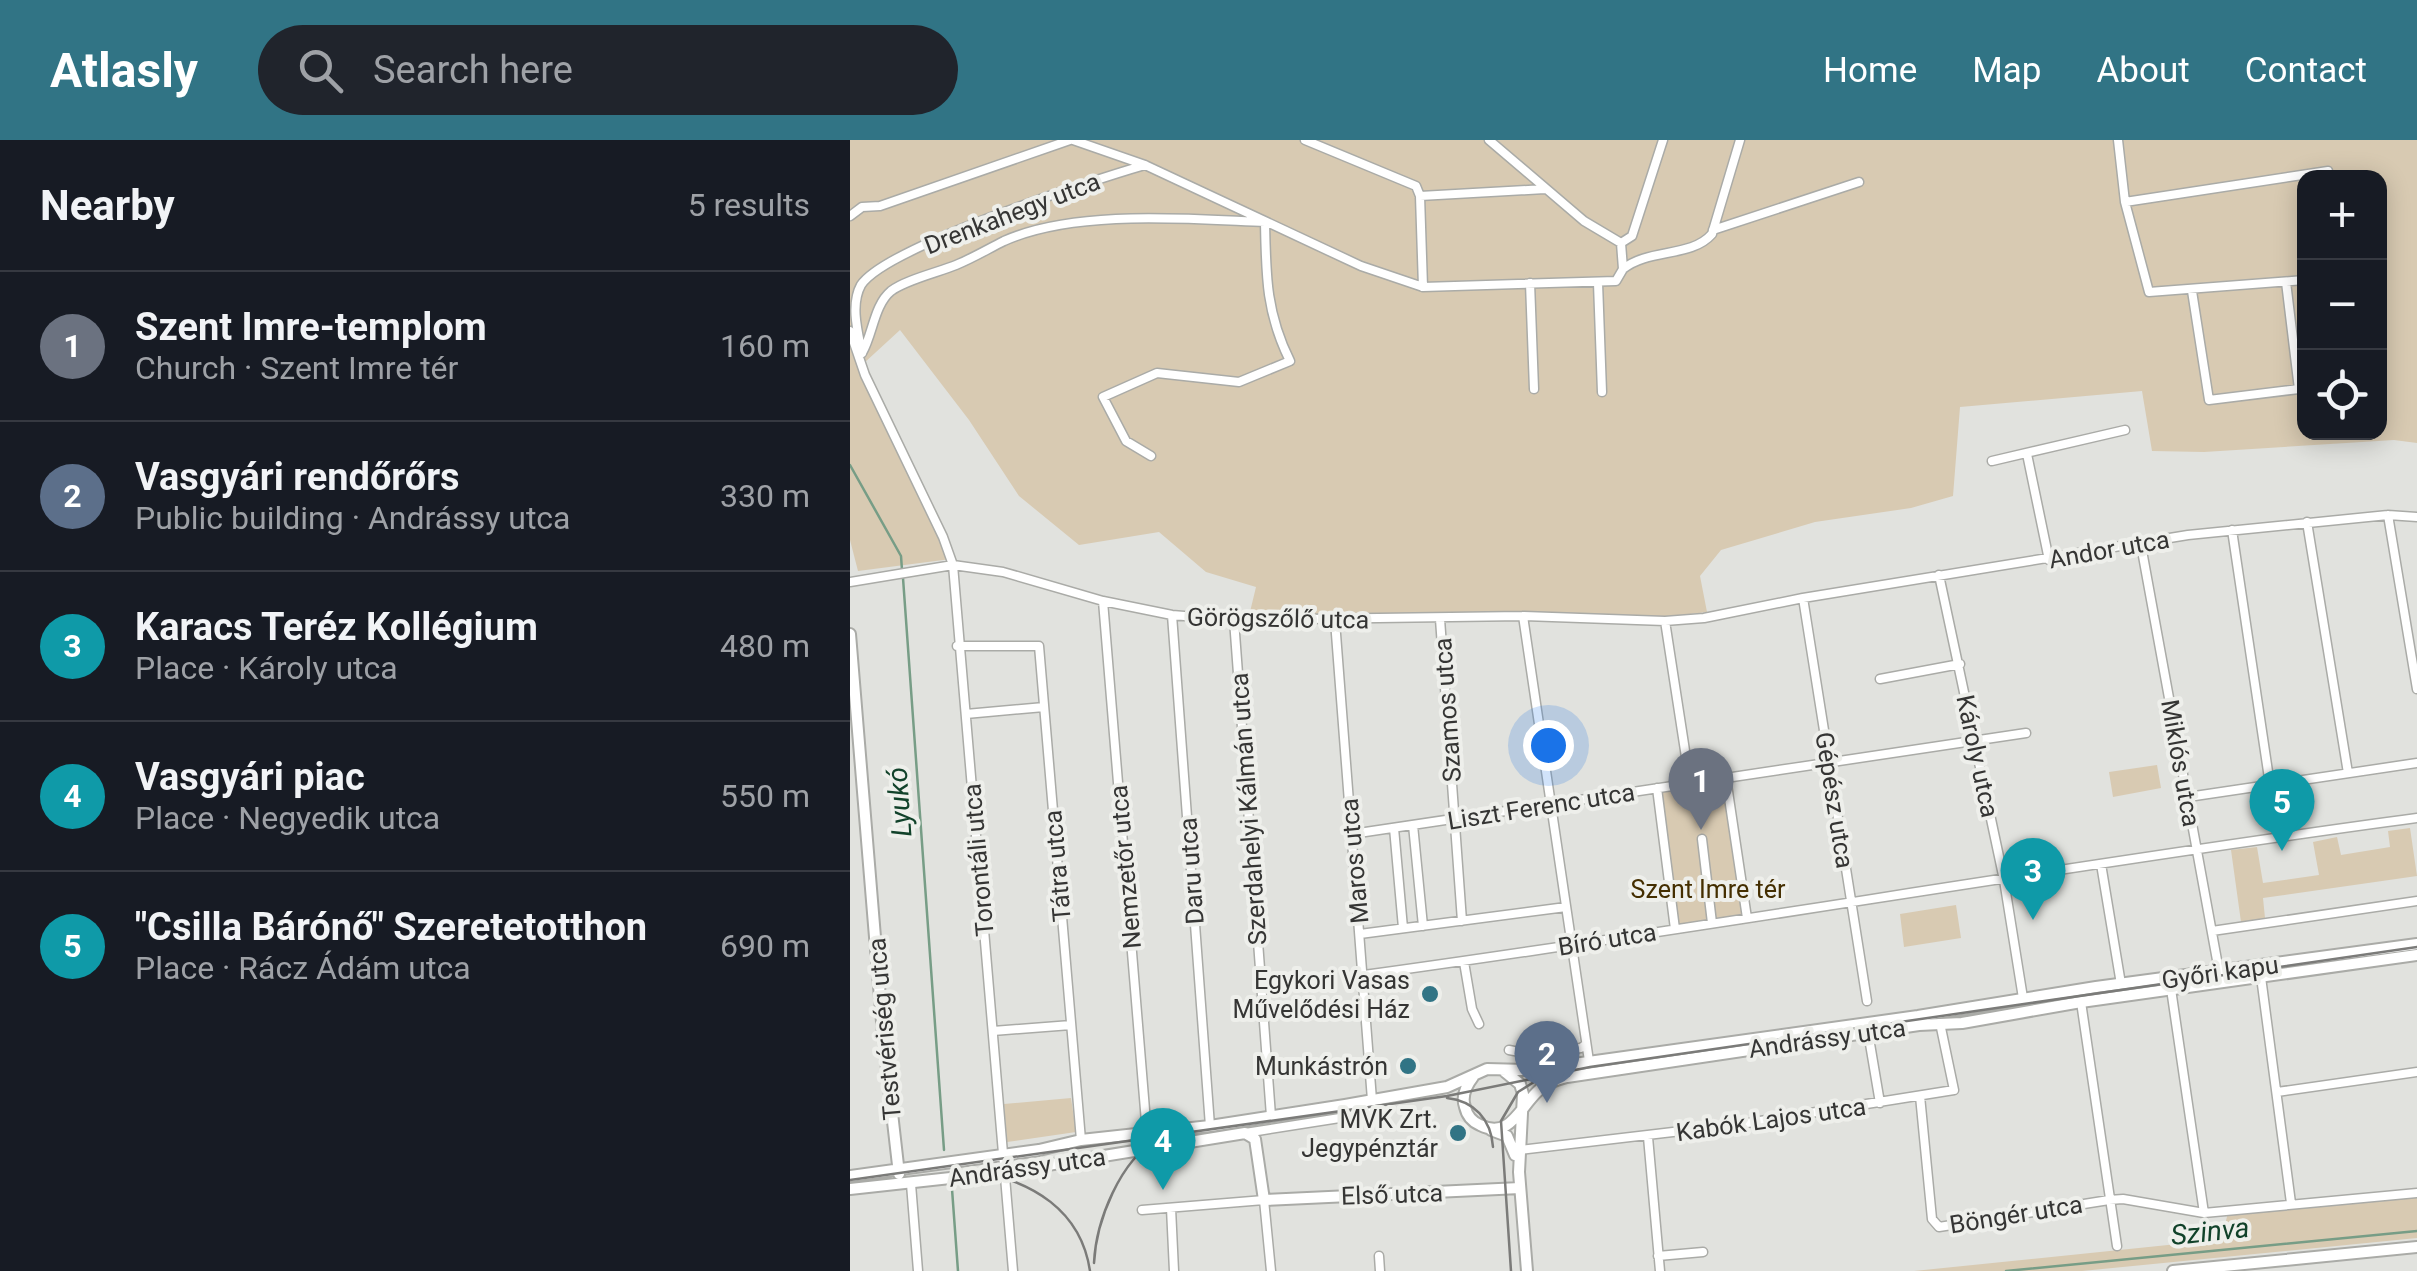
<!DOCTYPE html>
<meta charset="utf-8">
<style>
body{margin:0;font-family:Roboto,sans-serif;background:#20242c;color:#f1f3f6}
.controls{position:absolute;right:30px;top:30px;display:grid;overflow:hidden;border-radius:20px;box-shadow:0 5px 25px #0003}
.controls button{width:90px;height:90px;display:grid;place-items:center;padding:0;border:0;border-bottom:2px solid #363941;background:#171b24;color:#f1f3f6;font:50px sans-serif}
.you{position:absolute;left:698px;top:605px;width:35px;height:35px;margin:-25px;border:8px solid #fff;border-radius:50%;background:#1a73e8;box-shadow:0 0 0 15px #1a73e833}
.badge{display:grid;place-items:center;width:65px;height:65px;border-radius:50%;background:#317485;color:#fff;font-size:32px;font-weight:700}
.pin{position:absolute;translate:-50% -82px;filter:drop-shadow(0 2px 5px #0008)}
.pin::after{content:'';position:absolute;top:52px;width:35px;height:30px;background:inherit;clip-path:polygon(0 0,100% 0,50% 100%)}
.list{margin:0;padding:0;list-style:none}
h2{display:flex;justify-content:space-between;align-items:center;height:130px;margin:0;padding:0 40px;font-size:42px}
h2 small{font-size:32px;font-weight:400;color:#9ea1a6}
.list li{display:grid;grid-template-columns:65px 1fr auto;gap:30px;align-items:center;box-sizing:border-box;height:150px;padding:0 40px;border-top:2px solid #363941}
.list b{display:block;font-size:38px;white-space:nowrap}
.list p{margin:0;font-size:32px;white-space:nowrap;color:#9ea1a6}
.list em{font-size:32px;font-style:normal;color:#9ea1a6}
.icon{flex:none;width:55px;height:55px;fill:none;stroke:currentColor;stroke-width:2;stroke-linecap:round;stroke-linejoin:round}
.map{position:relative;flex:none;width:1567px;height:1131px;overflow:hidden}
header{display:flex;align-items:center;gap:60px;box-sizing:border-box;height:140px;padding:0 50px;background:#317485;color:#fff}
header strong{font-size:48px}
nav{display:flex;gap:55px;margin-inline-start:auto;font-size:35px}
.search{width:700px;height:90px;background:#20242c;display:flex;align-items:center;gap:25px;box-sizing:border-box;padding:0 35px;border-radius:55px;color:#9ea1a6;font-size:38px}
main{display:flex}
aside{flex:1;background:#171b24}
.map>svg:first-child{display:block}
</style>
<header>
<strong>Atlasly</strong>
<div class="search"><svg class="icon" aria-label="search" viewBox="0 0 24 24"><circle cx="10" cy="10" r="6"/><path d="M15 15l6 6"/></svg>Search here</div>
<nav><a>Home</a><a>Map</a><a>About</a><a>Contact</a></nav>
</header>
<main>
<aside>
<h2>Nearby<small>5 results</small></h2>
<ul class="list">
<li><span class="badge" style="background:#6b7280">1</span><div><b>Szent Imre-templom</b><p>Church · Szent Imre tér</p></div><em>160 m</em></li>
<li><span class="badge" style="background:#5c6f8a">2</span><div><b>Vasgyári rendőrőrs</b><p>Public building · Andrássy utca</p></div><em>330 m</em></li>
<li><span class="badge" style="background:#0f9aa8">3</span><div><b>Karacs Teréz Kollégium</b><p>Place · Károly utca</p></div><em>480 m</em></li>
<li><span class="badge" style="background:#0f9aa8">4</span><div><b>Vasgyári piac</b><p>Place · Negyedik utca</p></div><em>550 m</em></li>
<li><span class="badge" style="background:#0f9aa8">5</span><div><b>&quot;Csilla Bárónő&quot; Szeretetotthon</b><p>Place · Rácz Ádám utca</p></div><em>690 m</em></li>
</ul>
</aside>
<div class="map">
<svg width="1567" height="1131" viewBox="0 0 1567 1131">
<rect width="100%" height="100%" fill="#e1e2de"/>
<!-- green -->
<path fill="#d8cab2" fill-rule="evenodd" d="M0 0H1567V303L1544 300 1354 312 1302 311 1292 251 1110 267 1103 356 1061 368 965 382 871 410 850 436 857 472 815 477 668 472 399 476 406 447 356 432 309 392 229 405 169 356 119 280 50 190 13 224 101 419 8 431 0 400ZM1454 38H1530V292H1454Z
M1307 625 1311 648 1263 657 1259 632Z
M882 641 899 783 826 794 811 651Z
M1560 688 1567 736 1413 758 1415 778 1391 782 1381 710 1407 707 1413 743 1469 735 1463 702 1487 697 1491 715 1540 707 1538 691Z
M1106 765 1111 798 1054 807 1050 774Z
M221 958 226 992 157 1002 154 964Z
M1567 1056V1098L1232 1131H1064L1347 1102 1373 1092 1378 1073Z"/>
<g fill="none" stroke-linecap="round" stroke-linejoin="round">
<!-- stream -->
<path stroke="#779d86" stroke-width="2.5" d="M0 325 51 416 52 430
M53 438 94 1010
M102 1049 108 1131
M1156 1131 1567 1091"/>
<!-- street casing -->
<g stroke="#aaaba7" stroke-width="11">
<path id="street" d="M223 0 295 25 511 126 573 147 766 141 773 129 771 103
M455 0 566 46 570 56
M639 0 734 81 771 103 782 96 813 0
M1268 0 1275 62 1299 152 1454 140
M570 56 695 49
M570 56 573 147
M1275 62 1478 31
M0 76 12 67 30 66 220 0
M863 90 1009 42
M773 129C799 108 841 118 862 94L890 0
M680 143 684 249
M748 143 752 252
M1342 151 1359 260 1449 249 1436 142
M0 191 15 235 93 397 103 425 163 1131
M12 213C23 194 24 165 41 151 55 140 89 132 106 125 123 118 138 109 154 101 225 69 338 79 415 82 416 135 416 173 440 221L389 242 307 233 253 257 276 301 301 316
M12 213C8 193 0 165 11 145 36 107 243 40 295 25
M1177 314 1199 420
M1142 321 1275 290
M1538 375 1567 549
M1457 382 1498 633
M1382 390 1420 645
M1291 405 1371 842
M1089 435 1154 740 1173 858
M0 442 103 425 153 432 253 461 322 475 384 480 673 476 815 481 854 478 953 458 1338 395 1538 375 1567 377
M953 458 1017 861
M253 461 297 994
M322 475 360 986
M673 476 739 921
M590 479 612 781
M384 480 421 976
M815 481 840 643
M107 506H189L231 1000
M1030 539 1110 524
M116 574 194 567
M876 638 897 778
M807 648 825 789
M1338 657 1567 623
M563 685 573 786
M544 688 553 788
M502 694 1176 593
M852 699 862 783
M1251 724 1271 844
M1362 791 1567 761
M510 794 716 767
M614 822 622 869 629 884
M514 835C865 787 1215 725 1567 678
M1411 837 1441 1063
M1321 849 1354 1073
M1231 862 1267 1106
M143 891 221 885
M1018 892 1030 963
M659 910 680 914 731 908 736 904
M1427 952 1567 932
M1070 956 1082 1079 1089 1087 1259 1060 1273 1059 1354 1073 1567 1053
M395 993 515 974 522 960 485 481
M798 997 810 1131
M669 1010 891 984 1104 950 1090 883
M61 1044 68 1131
M321 1068 324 1131
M292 1070 414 1060 421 1131
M529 1116 530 1131
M808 1116 853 1112"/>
</g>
<!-- secondary casing -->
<g stroke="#aaaba7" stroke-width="14">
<path id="secondary" d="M0 494 33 894 49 1034
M654 931 670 944 673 954 669 1032 677 1131
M623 937C616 946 611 956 615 967 617 976 623 982 630 985 660 1000 670 967 688 951 696 943 706 940 717 937L1069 885 1112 883 1231 862 1567 815
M641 990 657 996 665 1015
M0 1036 189 1010 231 1000 360 986 495 965 597 947 637 929 681 930 1068 876 1246 847 1567 804
M0 1049 155 1032 395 993 405 999 414 1060 670 1048
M1323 1131 1567 1107"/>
</g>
<!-- street -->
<use href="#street" stroke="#fff" stroke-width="8"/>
<!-- secondary -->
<use href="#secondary" stroke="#fff" stroke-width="10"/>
<!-- tram -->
<path stroke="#7b7b79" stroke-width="2.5" d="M597 958C624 961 641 979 643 1007
M125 1031C182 1041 231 1070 240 1131
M0 1040 597 956 740 927 1567 807
M244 1123C246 1081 270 1020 308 999
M661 1131 651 981 668 952 684 942"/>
</g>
<!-- markers -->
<g fill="#317485" stroke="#eeefeb" stroke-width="4">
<circle cx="580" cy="854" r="10"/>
<circle cx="558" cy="926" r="10"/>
<circle cx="608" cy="993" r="10"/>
</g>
<g text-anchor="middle" stroke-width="8" stroke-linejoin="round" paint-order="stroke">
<!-- street labels -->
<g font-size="25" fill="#353534" stroke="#eeefeb">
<text transform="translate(162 73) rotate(-21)" y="9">Drenkahegy utca</text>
<text transform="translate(1259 409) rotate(-10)" y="9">Andor utca</text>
<text transform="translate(428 478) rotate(1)" y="9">Görögszőlő utca</text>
<text transform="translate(597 570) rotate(-94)" y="9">Szamos utca</text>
<text transform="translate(1128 616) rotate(78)" y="9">Károly utca</text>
<text transform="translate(1331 623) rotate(80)" y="9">Miklós utca</text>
<text transform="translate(985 660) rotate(81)" y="9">Gépész utca</text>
<text transform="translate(691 666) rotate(-9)" y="9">Liszt Ferenc utca</text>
<text transform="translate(398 669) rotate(-94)" y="9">Szerdahelyi Kálmán utca</text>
<text transform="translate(128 720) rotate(-95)" y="9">Torontáli utca</text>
<text transform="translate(504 721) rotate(-95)" y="9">Maros utca</text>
<text transform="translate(207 726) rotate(-95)" y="9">Tátra utca</text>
<text transform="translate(275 727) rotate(-95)" y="9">Nemzetőr utca</text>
<text transform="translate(341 731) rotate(-94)" y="9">Daru utca</text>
<text transform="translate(757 799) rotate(-9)" y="9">Bíró utca</text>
<text transform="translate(1370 832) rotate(-8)" y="9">Győri kapu</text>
<text transform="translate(34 889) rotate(-95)" y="9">Testvériség utca</text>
<text transform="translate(977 898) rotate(-8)" y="9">Andrássy utca</text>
<text transform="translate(921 979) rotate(-8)" y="9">Kabók Lajos utca</text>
<text transform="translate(177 1027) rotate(-8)" y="9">Andrássy utca</text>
<text transform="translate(542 1054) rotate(-2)" y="9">Első utca</text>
<text transform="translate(1166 1074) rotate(-9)" y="9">Böngér utca</text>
</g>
<!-- park labels -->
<g font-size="25" fill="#442e00" stroke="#eeefeb">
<text x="858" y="758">Szent Imre tér</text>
</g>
<!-- poi labels -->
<g font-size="25" fill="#353534" stroke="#eeefeb" text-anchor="end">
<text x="560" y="849">Egykori Vasas<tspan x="560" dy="29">Művelődési Ház</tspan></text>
<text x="538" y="935">Munkástrón</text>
<text x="588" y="988">MVK Zrt.<tspan x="588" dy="29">Jegypénztár</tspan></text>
</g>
<!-- water labels -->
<g font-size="28" font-style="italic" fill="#11422a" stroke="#eeefeb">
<text transform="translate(49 662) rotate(-94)" y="10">Lyukó</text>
<text transform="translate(1360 1091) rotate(-6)" y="10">Szinva</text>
</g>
</g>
</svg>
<div class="controls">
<button>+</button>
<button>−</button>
<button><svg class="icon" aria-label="locate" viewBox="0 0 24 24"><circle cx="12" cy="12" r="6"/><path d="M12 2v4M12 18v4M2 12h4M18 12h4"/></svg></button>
</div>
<div class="you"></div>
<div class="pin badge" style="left:851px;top:690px;background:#6b7280">1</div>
<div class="pin badge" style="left:697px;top:963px;background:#5c6f8a">2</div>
<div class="pin badge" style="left:1183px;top:780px;background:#0f9aa8">3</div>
<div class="pin badge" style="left:313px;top:1050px;background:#0f9aa8">4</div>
<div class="pin badge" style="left:1432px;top:711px;background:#0f9aa8">5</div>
</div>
</main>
